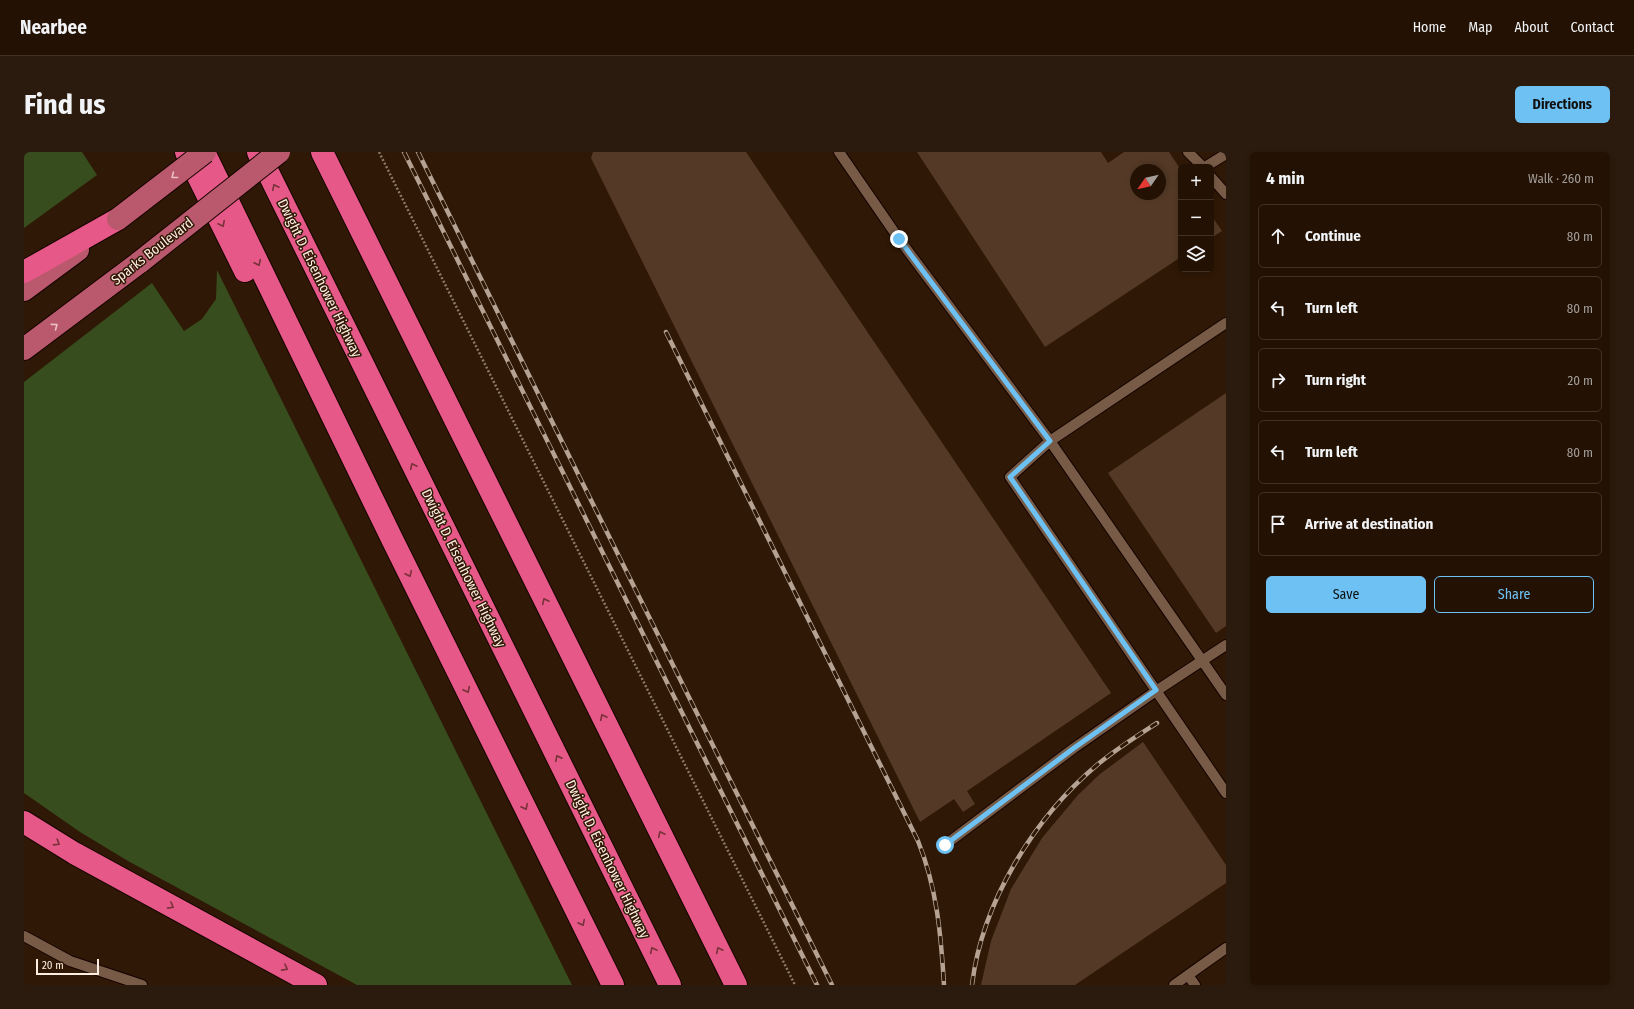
<!DOCTYPE html>
<meta charset="utf-8">
<style>
body{margin:0;font-family:"Fira Sans Condensed",sans-serif;background:#2b1b0e;color:#f1f3f6}
.controls{position:absolute;right:12px;top:12px;display:grid;overflow:hidden;border-radius:6px;box-shadow:0 2px 6px #0003}
.controls button{width:36px;height:36px;display:grid;place-items:center;padding:0;border:0;border-bottom:1px solid #403226;background:#231204;color:#f1f3f6;font:20px sans-serif}
.compass{position:absolute;left:1106px;top:12px;width:36px;height:36px;border-radius:50%;background:#231204;box-shadow:0 2px 6px #0003;rotate:236deg}
.scale{position:absolute;left:12px;bottom:10px;width:63px;box-sizing:border-box;padding-left:4px;border:2px solid #ffeee2;border-top:0;font-size:11px;line-height:14px;white-space:nowrap;color:#ffeee2;-webkit-text-stroke:3px #2f1805;paint-order:stroke}
.stop{position:absolute;width:12px;height:12px;margin:-9px;border:3px solid #6ec2f3;border-radius:50%;background:#fff}
.stop.end{background:#6ec2f3;border-color:#fff;box-shadow:0 1px 4px #0008}
.list{margin:0;padding:0;list-style:none}
h2{display:flex;justify-content:space-between;align-items:center;height:52px;margin:0;padding:0 16px;font-size:17px}
h2 small{font-size:13px;font-weight:400;color:#a39e9a}
.list li{display:grid;grid-template-columns:26px 1fr auto;gap:12px;align-items:center;box-sizing:border-box;height:64px;margin:0 8px 8px;padding:0 8px;border:1px solid #403226;border-radius:6px}
.list b{display:block;font-size:15px;white-space:nowrap}
.list em{font-size:13px;font-style:normal;color:#a39e9a}
.actions{display:flex;gap:8px;padding:12px 16px}
.actions a{flex:1;padding:9px 0;border:1px solid #6ec2f3;border-radius:6px;text-align:center;font-size:14px;color:#6ec2f3}
.actions .main{background:#6ec2f3;color:#111}
.icon{flex:none;width:22px;height:22px;fill:none;stroke:currentColor;stroke-width:2;stroke-linecap:round;stroke-linejoin:round}
.map{position:relative;flex:none;width:1202px;height:833px;overflow:hidden;border-radius:6px}
header{display:flex;align-items:center;gap:24px;box-sizing:border-box;height:56px;padding:0 20px;background:#231204;border-bottom:1px solid #403226}
header strong{font-size:19px}
nav{display:flex;gap:22px;margin-inline-start:auto;font-size:14px}
.intro{display:flex;align-items:center;justify-content:space-between;box-sizing:border-box;height:96px;padding:0 24px}
h1{margin:0;font-size:28px}
.button{padding:10px 18px;border-radius:6px;background:#6ec2f3;color:#111;font-size:14px;font-weight:700}
main{display:flex;gap:24px;padding:0 24px}
aside{flex:1;background:#231204;border-radius:6px;box-shadow:0 2px 6px #0003}
.map>svg:first-child{display:block}
</style>
<header>
<strong>Nearbee</strong>
<nav><a>Home</a><a>Map</a><a>About</a><a>Contact</a></nav>
</header>
<div class="intro"><h1>Find us</h1><a class="button">Directions</a></div>
<main>
<div class="map">
<svg width="1202" height="833" viewBox="0 0 1202 833">
<rect width="100%" height="100%" fill="#2f1805"/>
<!-- green -->
<path fill="#374d1e" d="M0 0H58L73 23 0 76Z
M193 118 548 833H333L104 709 56 680 0 641V230L128 131 160 179 178 167 192 147Z"/>
<!-- building -->
<path fill="#543a26" fill-rule="evenodd" d="M569 0H722L1087 541 943 639 951 652 939 660 930 647 896 670 567 6Z
M893 0H1077L1084 11 1100 0H1145L1157 18V105L1021 195ZM1112 18H1136V42H1112Z
M1187 63 1198 79 1187 86Z
M1202 241V474L1192 481 1084 321Z
M1119 590 1202 713V731L1051 833H957L967 789 987 737 1018 686 1054 643 1076 622Z"/>
<g fill="none" stroke-linecap="round" stroke-linejoin="round">
<!-- lane casing -->
<g stroke="#160300" stroke-width="12">
<path id="lane" d="M815 0 875 87 1026 289 1202 171
M1164 0 1179 15
M1181 15 1202 2
M1187 25 1202 42
M1202 543 1026 289 986 325 1202 641
M921 693 1050 596 1132 539 1202 493
M0 784 46 809 118 833
M1164 823 1171 833
M1150 833 1202 796"/>
</g>
<!-- primary casing -->
<g stroke="#160300" stroke-width="24">
<path id="primary" d="M0 138 54 98
M0 197 116 110"/>
</g>
<!-- highway casing -->
<g stroke="#160300" stroke-width="24">
<path id="highway" d="M162 0 221 119
M180 0 368 387 589 833
M234 0 646 833
M298 0 712 833
M0 120 94 67
M0 670 50 701 292 833"/>
</g>
<!-- path -->
<path stroke="#8d7969" stroke-width="2.5" stroke-dasharray="2 2" stroke-linecap="butt" d="M355 0 771 833"/>
<!-- lane -->
<use href="#lane" stroke="#775b47" stroke-width="10"/>
<!-- primary -->
<use href="#primary" stroke="#ba596d" stroke-width="22"/>
<!-- highway -->
<use href="#highway" stroke="#e65887" stroke-width="22"/>
<!-- rail casing -->
<g stroke="#b5a293" stroke-width="4.5">
<path id="rail" d="M380 0 793 833
M394 0 808 833
M642 180 894 689C913 736 917 783 920 833
M948 833C958 750 1010 666 1073 613 1092 597 1113 584 1133 571"/>
</g>
<!-- rail -->
<use href="#rail" stroke="#2f1805" stroke-width="3" stroke-dasharray="9" stroke-linecap="butt"/>
<!-- primary-bridge casing -->
<g stroke="#160300" stroke-width="24" stroke-linecap="butt">
<path id="primary-bridge" d="M94 67 181 0
M116 110 255 0"/>
</g>
<!-- primary-bridge -->
<use href="#primary-bridge" stroke="#ba596d" stroke-width="22"/>
</g>
<!-- one-way arrows -->
<defs><path id="oneway-chevron" d="M-2-3.5L2.5 0L-2 3.5" fill="none" stroke-width="1.6" stroke-linecap="round" stroke-linejoin="round"/></defs>
<g stroke="#eac1bf">
<use href="#oneway-chevron" transform="translate(150 24) rotate(142)"/>
<use href="#oneway-chevron" transform="translate(31 174) rotate(-37)"/>
</g>
<g stroke="#783239">
<use href="#oneway-chevron" transform="translate(251 35) rotate(-116)"/>
<use href="#oneway-chevron" transform="translate(198 72) rotate(63)"/>
<use href="#oneway-chevron" transform="translate(234 111) rotate(64)"/>
<use href="#oneway-chevron" transform="translate(389 314) rotate(-116)"/>
<use href="#oneway-chevron" transform="translate(385 422) rotate(64)"/>
<use href="#oneway-chevron" transform="translate(521 449) rotate(-116)"/>
<use href="#oneway-chevron" transform="translate(443 538) rotate(64)"/>
<use href="#oneway-chevron" transform="translate(579 565) rotate(-116)"/>
<use href="#oneway-chevron" transform="translate(534 606) rotate(-116)"/>
<use href="#oneway-chevron" transform="translate(501 655) rotate(64)"/>
<use href="#oneway-chevron" transform="translate(637 682) rotate(-116)"/>
<use href="#oneway-chevron" transform="translate(33 691) rotate(32)"/>
<use href="#oneway-chevron" transform="translate(147 754) rotate(29)"/>
<use href="#oneway-chevron" transform="translate(558 771) rotate(64)"/>
<use href="#oneway-chevron" transform="translate(629 798) rotate(-116)"/>
<use href="#oneway-chevron" transform="translate(695 798) rotate(-116)"/>
<use href="#oneway-chevron" transform="translate(261 816) rotate(28)"/>
</g>
<g fill="none" stroke-linecap="round" stroke-linejoin="round">
<!-- route -->
<path stroke="#6ec2f3" stroke-width="5" d="M875 87 1026 289 986 325 1132 538 1050 596 921 693"/>
</g>
<g text-anchor="middle" stroke-width="3" stroke-linejoin="round" paint-order="stroke">
<!-- street labels -->
<g font-size="14" fill="#ffeee2" stroke="#2f1805">
<text transform="translate(128 99) rotate(-38)" y="5">Sparks Boulevard</text>
<text transform="translate(296 126) rotate(64)" y="5">Dwight D. Eisenhower Highway</text>
<text transform="translate(440 416) rotate(64)" y="5">Dwight D. Eisenhower Highway</text>
<text transform="translate(584 707) rotate(64)" y="5">Dwight D. Eisenhower Highway</text>
</g>
</g>
</svg>
<div class="controls">
<button>+</button>
<button>−</button>
<button><svg class="icon" aria-label="layers" viewBox="0 0 24 24"><path d="M12 4l9 5-9 5-9-5zM3 14l9 5 9-5"/></svg></button>
</div>
<svg class="compass" viewBox="-18 -18 36 36"><path d="M0-13l5 13h-10z" fill="#e53935"/><path d="M0 13l5-13h-10z" fill="#a39e9a"/></svg>
<div class="scale">20 m</div>
<div class="stop" style="left:921px;top:693px"></div>
<div class="stop end" style="left:875px;top:87px"></div>
</div>
<aside>
<h2>4 min<small>Walk · 260 m</small></h2>
<ul class="list">
<li><svg class="icon" aria-label="ahead" viewBox="0 0 24 24"><path d="M12 20V5M6 11l6-6 6 6"/></svg><div><b>Continue</b></div><em>80 m</em></li>
<li><svg class="icon" aria-label="left" viewBox="0 0 24 24"><path d="M17 20v-9H6M10 6l-5 5 5 5"/></svg><div><b>Turn left</b></div><em>80 m</em></li>
<li><svg class="icon" aria-label="right" viewBox="0 0 24 24"><path d="M7 20v-9h11M14 6l5 5-5 5"/></svg><div><b>Turn right</b></div><em>20 m</em></li>
<li><svg class="icon" aria-label="left" viewBox="0 0 24 24"><path d="M17 20v-9H6M10 6l-5 5 5 5"/></svg><div><b>Turn left</b></div><em>80 m</em></li>
<li><svg class="icon" aria-label="arrive" viewBox="0 0 24 24"><path d="M6 21V4h12l-3 4 3 4H6"/></svg><div><b>Arrive at destination</b></div></li>
</ul>
<div class="actions"><a class="main">Save</a><a>Share</a></div>
</aside>
</main>
